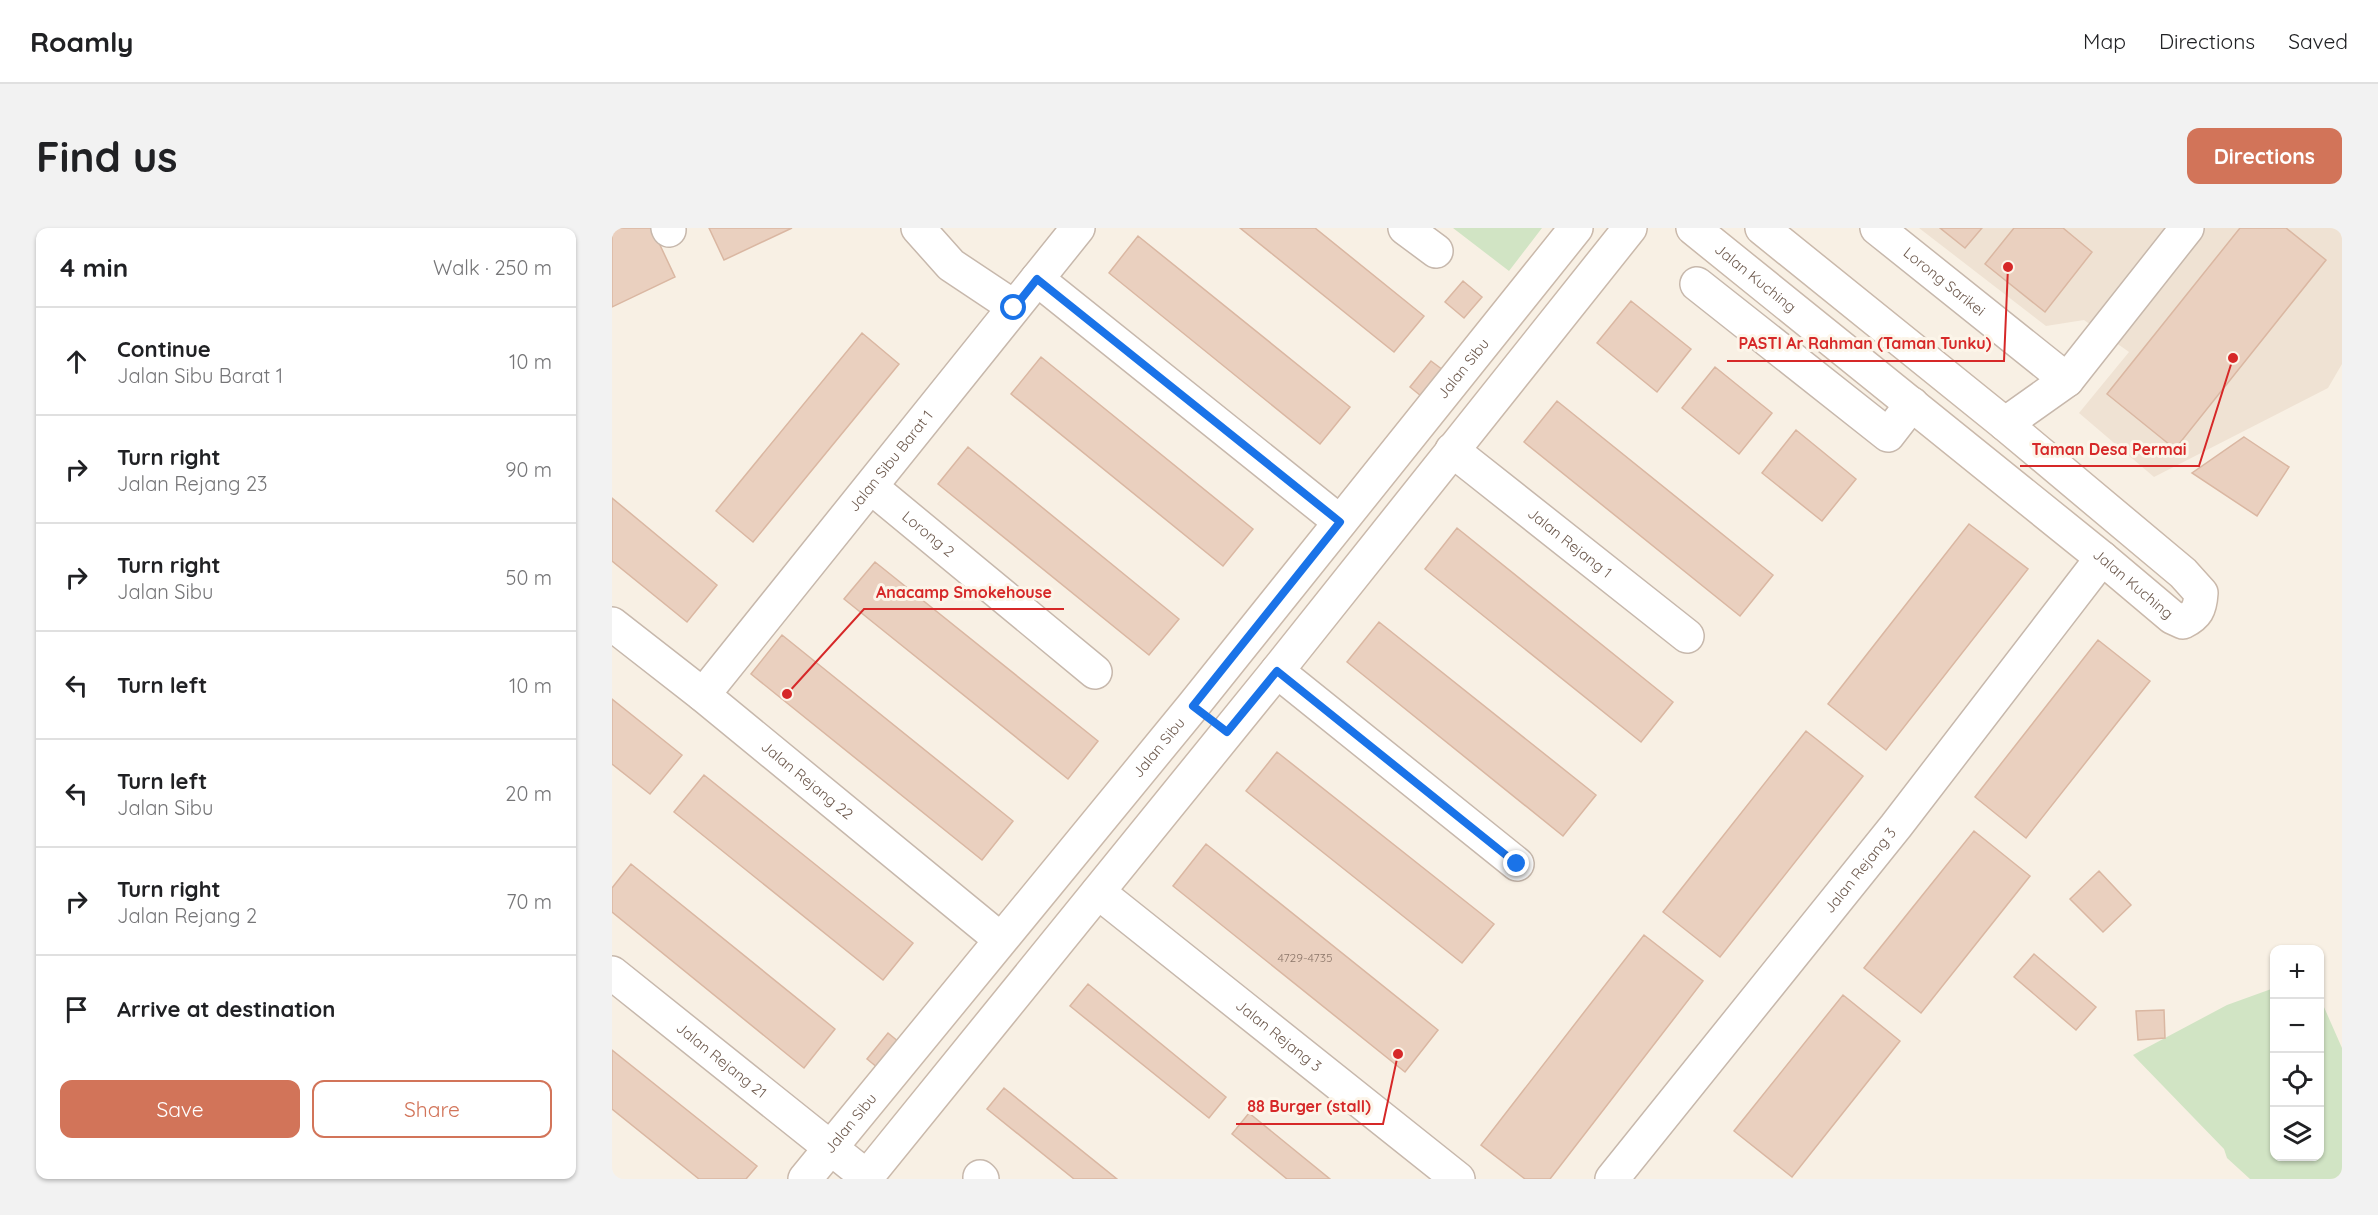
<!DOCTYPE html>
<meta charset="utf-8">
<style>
body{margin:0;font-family:Quicksand,sans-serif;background:#f2f2f2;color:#202124}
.controls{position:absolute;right:18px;bottom:18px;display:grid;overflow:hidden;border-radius:12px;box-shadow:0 2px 4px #0004}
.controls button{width:54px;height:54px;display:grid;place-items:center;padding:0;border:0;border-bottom:2px solid #e0e0e0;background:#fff;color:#202124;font:30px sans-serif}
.stop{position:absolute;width:18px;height:18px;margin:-14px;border:4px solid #1a73e8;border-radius:50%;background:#fff}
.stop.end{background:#1a73e8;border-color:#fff;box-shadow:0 2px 6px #0008}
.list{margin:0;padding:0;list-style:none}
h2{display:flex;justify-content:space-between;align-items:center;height:78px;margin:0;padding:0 24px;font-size:26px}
h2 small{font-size:20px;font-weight:400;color:#757577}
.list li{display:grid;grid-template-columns:39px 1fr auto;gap:18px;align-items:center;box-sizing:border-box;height:108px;padding:0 24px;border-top:2px solid #e0e0e0}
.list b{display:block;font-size:22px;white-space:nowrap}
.list p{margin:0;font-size:20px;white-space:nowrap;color:#757577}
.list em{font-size:20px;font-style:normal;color:#757577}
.actions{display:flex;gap:12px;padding:18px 24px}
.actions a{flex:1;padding:14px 0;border:2px solid #d27459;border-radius:12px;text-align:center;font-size:21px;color:#d27459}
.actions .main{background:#d27459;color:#fff}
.icon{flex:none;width:33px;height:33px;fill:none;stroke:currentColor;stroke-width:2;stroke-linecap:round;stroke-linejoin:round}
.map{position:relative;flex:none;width:1730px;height:951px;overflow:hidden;border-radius:12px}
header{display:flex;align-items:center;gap:36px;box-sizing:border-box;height:84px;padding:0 30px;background:#fff;border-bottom:2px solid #e0e0e0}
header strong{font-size:28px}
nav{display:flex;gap:33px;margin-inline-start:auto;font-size:21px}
.intro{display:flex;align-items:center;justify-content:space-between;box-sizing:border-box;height:144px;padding:0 36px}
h1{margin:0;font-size:42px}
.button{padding:15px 27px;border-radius:12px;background:#d27459;color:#fff;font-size:21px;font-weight:700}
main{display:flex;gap:36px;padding:0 36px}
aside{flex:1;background:#fff;border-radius:12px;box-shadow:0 2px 4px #0004}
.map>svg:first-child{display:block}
</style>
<header>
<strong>Roamly</strong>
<nav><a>Map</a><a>Directions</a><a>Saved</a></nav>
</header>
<div class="intro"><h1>Find us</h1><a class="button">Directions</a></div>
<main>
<aside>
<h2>4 min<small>Walk · 250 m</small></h2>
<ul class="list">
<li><svg class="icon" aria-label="ahead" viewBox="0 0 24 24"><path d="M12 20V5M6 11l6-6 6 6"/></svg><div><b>Continue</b><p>Jalan Sibu Barat 1</p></div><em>10 m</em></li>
<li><svg class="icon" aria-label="right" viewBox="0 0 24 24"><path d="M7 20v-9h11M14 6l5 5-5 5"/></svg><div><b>Turn right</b><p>Jalan Rejang 23</p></div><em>90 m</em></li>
<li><svg class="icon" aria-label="right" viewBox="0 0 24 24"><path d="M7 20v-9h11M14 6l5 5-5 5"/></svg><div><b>Turn right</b><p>Jalan Sibu</p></div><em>50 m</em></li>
<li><svg class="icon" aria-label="left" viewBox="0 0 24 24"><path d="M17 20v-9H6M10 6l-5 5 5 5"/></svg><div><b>Turn left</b></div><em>10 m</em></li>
<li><svg class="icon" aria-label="left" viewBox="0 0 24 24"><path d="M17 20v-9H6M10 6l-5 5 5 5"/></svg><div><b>Turn left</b><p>Jalan Sibu</p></div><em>20 m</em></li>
<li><svg class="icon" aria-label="right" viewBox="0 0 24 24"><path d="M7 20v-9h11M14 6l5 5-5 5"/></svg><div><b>Turn right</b><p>Jalan Rejang 2</p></div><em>70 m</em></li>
<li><svg class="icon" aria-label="arrive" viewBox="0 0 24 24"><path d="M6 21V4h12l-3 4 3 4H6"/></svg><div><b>Arrive at destination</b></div></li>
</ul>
<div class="actions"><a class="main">Save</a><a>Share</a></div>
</aside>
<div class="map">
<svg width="1730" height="951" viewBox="0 0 1730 951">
<rect width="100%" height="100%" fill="#f8f0e4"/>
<!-- residential -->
<path fill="#efe2d3" d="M1307 0H1730V136L1716 160 1542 249 1467 185 1517 124 1472 92 1434 98Z"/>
<!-- green -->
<path fill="#d1e4c4" d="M841 0H930L897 43Z
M1662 760V928H1708V770L1730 820V951H1638L1615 930 1612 921 1521 827 1615 777Z"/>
<!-- building -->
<path fill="#ead0bf" stroke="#dab7a2" stroke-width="1.5" d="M0 0H40L63 49 0 79Z
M97 0H180L112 32Z
M628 0H703L812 88 782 124Z
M1328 0H1370L1353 20Z
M1402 0H1451L1480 24 1433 84 1373 36Z
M1628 0H1674L1714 32 1563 221 1495 166Z
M526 8 738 179 708 216 497 45Z
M851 53 870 69 852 90 833 74Z
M1019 73 1079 121 1045 164 985 115Z
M250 105 287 136 141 314 104 283Z
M429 129 641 301 611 338 399 166Z
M819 133 831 142 809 168 798 159Z
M1103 139 1160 185 1127 226 1070 180Z
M945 173 1161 347 1128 388 912 214Z
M1184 202 1244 251 1210 293 1150 245Z
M1632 209 1677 239 1645 288 1580 245Z
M356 219 567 391 537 427 326 256Z
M0 270 105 357 75 394 0 333Z
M1357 296 1416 341 1274 522 1216 476Z
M845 300 1061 474 1029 514 813 341Z
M263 334 486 513 456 551 232 371Z
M767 394 984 567 951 608 735 434Z
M170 407 401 593 370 632 139 446Z
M1486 412 1538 453 1414 610 1363 569Z
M0 471 70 527 38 566 0 536Z
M1194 503 1251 548 1108 729 1051 684Z
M665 524 882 696 850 735 634 563Z
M92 547 301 715 271 752 62 584Z
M1362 603 1418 648 1309 785 1252 740Z
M594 616 826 802 793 844 561 658Z
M19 636 223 801 192 840 0 684V660Z
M1487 643 1519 677 1491 704 1458 671Z
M1032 707 1091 753 938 951H913L869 917Z
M1422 726 1484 779 1464 802 1402 749Z
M476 756 614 869 597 890 458 778Z
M1231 767 1288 813 1180 949 1122 903Z
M1552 782 1553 810 1526 812 1524 783Z
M276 805 287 814 266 840 255 831Z
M0 822 145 938 134 951H87L0 881Z
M392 860 505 951H462L375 881Z
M637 885 718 951H675L620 906Z"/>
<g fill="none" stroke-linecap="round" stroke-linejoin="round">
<!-- street casing -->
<g stroke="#c7b8ac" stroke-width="36">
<g id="street">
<path d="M56 0 57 2"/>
<path d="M306 0 339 37 402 79"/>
<path d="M793 0 824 23"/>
<path id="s1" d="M1265 0 1455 152"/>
<path d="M425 51 728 294"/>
<path d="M1085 56 1276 207 1300 176"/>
<path d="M1393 196 1455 152 1575 0"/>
<path id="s2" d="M840 222 1075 408"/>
<path id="s3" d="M259 259 483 444"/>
<path id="s4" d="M0 396 91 467 388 711"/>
<path d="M665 443 905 636"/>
<path id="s5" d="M91 467 466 0"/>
<path id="s6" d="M486 664 846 951"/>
<path id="s7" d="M0 745 255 949"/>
<path d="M368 949 370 951"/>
<path id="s8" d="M1000 951 1284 598 1490 330"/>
</g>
</g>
<!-- secondary casing -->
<g stroke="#cab9ab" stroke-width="36">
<g id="secondary">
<path id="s9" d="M1081 0 1490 330 1560 389 1571 394C1585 387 1588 381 1589 365L1571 345 1393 196 1150 0"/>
<path id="s10" d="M193 951 581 478 964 0"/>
<path d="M253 951 665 443 1018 0"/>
</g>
</g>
<!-- street -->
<use href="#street" stroke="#fff" stroke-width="33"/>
<!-- secondary -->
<use href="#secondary" stroke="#fff" stroke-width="33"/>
</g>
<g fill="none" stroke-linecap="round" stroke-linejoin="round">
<!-- route -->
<path stroke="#1a73e8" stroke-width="8" d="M402 80 425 51 728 294 581 478 615 504 665 443 905 636"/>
</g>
<g text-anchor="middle" stroke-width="6" stroke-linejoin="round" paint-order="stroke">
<!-- number labels -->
<g font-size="12" fill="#8c776a">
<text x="693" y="734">4729-4735</text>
</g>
<!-- street labels -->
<g font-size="15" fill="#6d594d" stroke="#fcf5e9">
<text dy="5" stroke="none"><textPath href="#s9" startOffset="80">Jalan Kuching</textPath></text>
<text dy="5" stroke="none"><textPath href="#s1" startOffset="86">Lorong Sarikei</textPath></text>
<text dy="5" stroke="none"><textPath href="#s10" startOffset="1044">Jalan Sibu</textPath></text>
<text dy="5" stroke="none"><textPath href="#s5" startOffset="300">Jalan Sibu Barat 1</textPath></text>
<text dy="5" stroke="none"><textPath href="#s3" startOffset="74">Lorong 2</textPath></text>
<text dy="5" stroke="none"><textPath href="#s2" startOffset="150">Jalan Rejang 1</textPath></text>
<text dy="5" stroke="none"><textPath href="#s9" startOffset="566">Jalan Kuching</textPath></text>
<text dy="5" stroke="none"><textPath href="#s10" startOffset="558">Jalan Sibu</textPath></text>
<text dy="5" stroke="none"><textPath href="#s4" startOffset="250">Jalan Rejang 22</textPath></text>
<text dy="5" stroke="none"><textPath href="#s8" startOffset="396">Jalan Rejang 3</textPath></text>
<text dy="5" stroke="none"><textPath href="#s6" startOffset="231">Jalan Rejang 3</textPath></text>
<text dy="5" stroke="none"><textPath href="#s7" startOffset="140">Jalan Rejang 21</textPath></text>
<text dy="5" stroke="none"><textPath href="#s10" startOffset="72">Jalan Sibu</textPath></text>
</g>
</g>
<!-- callouts -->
<path fill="none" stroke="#d62828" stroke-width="2" d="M1396 39L1392 133H1115M1621 130L1587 238H1408M175 466L252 381H452M786 826L771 896H624"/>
<g fill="#d62828" stroke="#fcf5e9" stroke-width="2">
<circle cx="1396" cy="39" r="6"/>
<circle cx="1621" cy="130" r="6"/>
<circle cx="175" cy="466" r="6"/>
<circle cx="786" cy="826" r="6"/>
</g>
<g font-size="16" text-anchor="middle" font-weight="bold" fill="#d62828" stroke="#fcf5e9" stroke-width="6" stroke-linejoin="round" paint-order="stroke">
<text x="1253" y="121">PASTI Ar Rahman (Taman Tunku)</text>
<text x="1497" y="227">Taman Desa Permai</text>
<text x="352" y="370">Anacamp Smokehouse</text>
<text x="697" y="884">88 Burger (stall)</text>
</g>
</svg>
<div class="controls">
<button>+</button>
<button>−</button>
<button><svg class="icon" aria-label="locate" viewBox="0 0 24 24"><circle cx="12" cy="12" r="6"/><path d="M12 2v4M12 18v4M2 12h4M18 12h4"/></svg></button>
<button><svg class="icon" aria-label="layers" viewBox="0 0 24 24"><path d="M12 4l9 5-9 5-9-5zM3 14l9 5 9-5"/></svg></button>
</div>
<div class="stop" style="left:402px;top:80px"></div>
<div class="stop end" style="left:905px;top:636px"></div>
</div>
</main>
